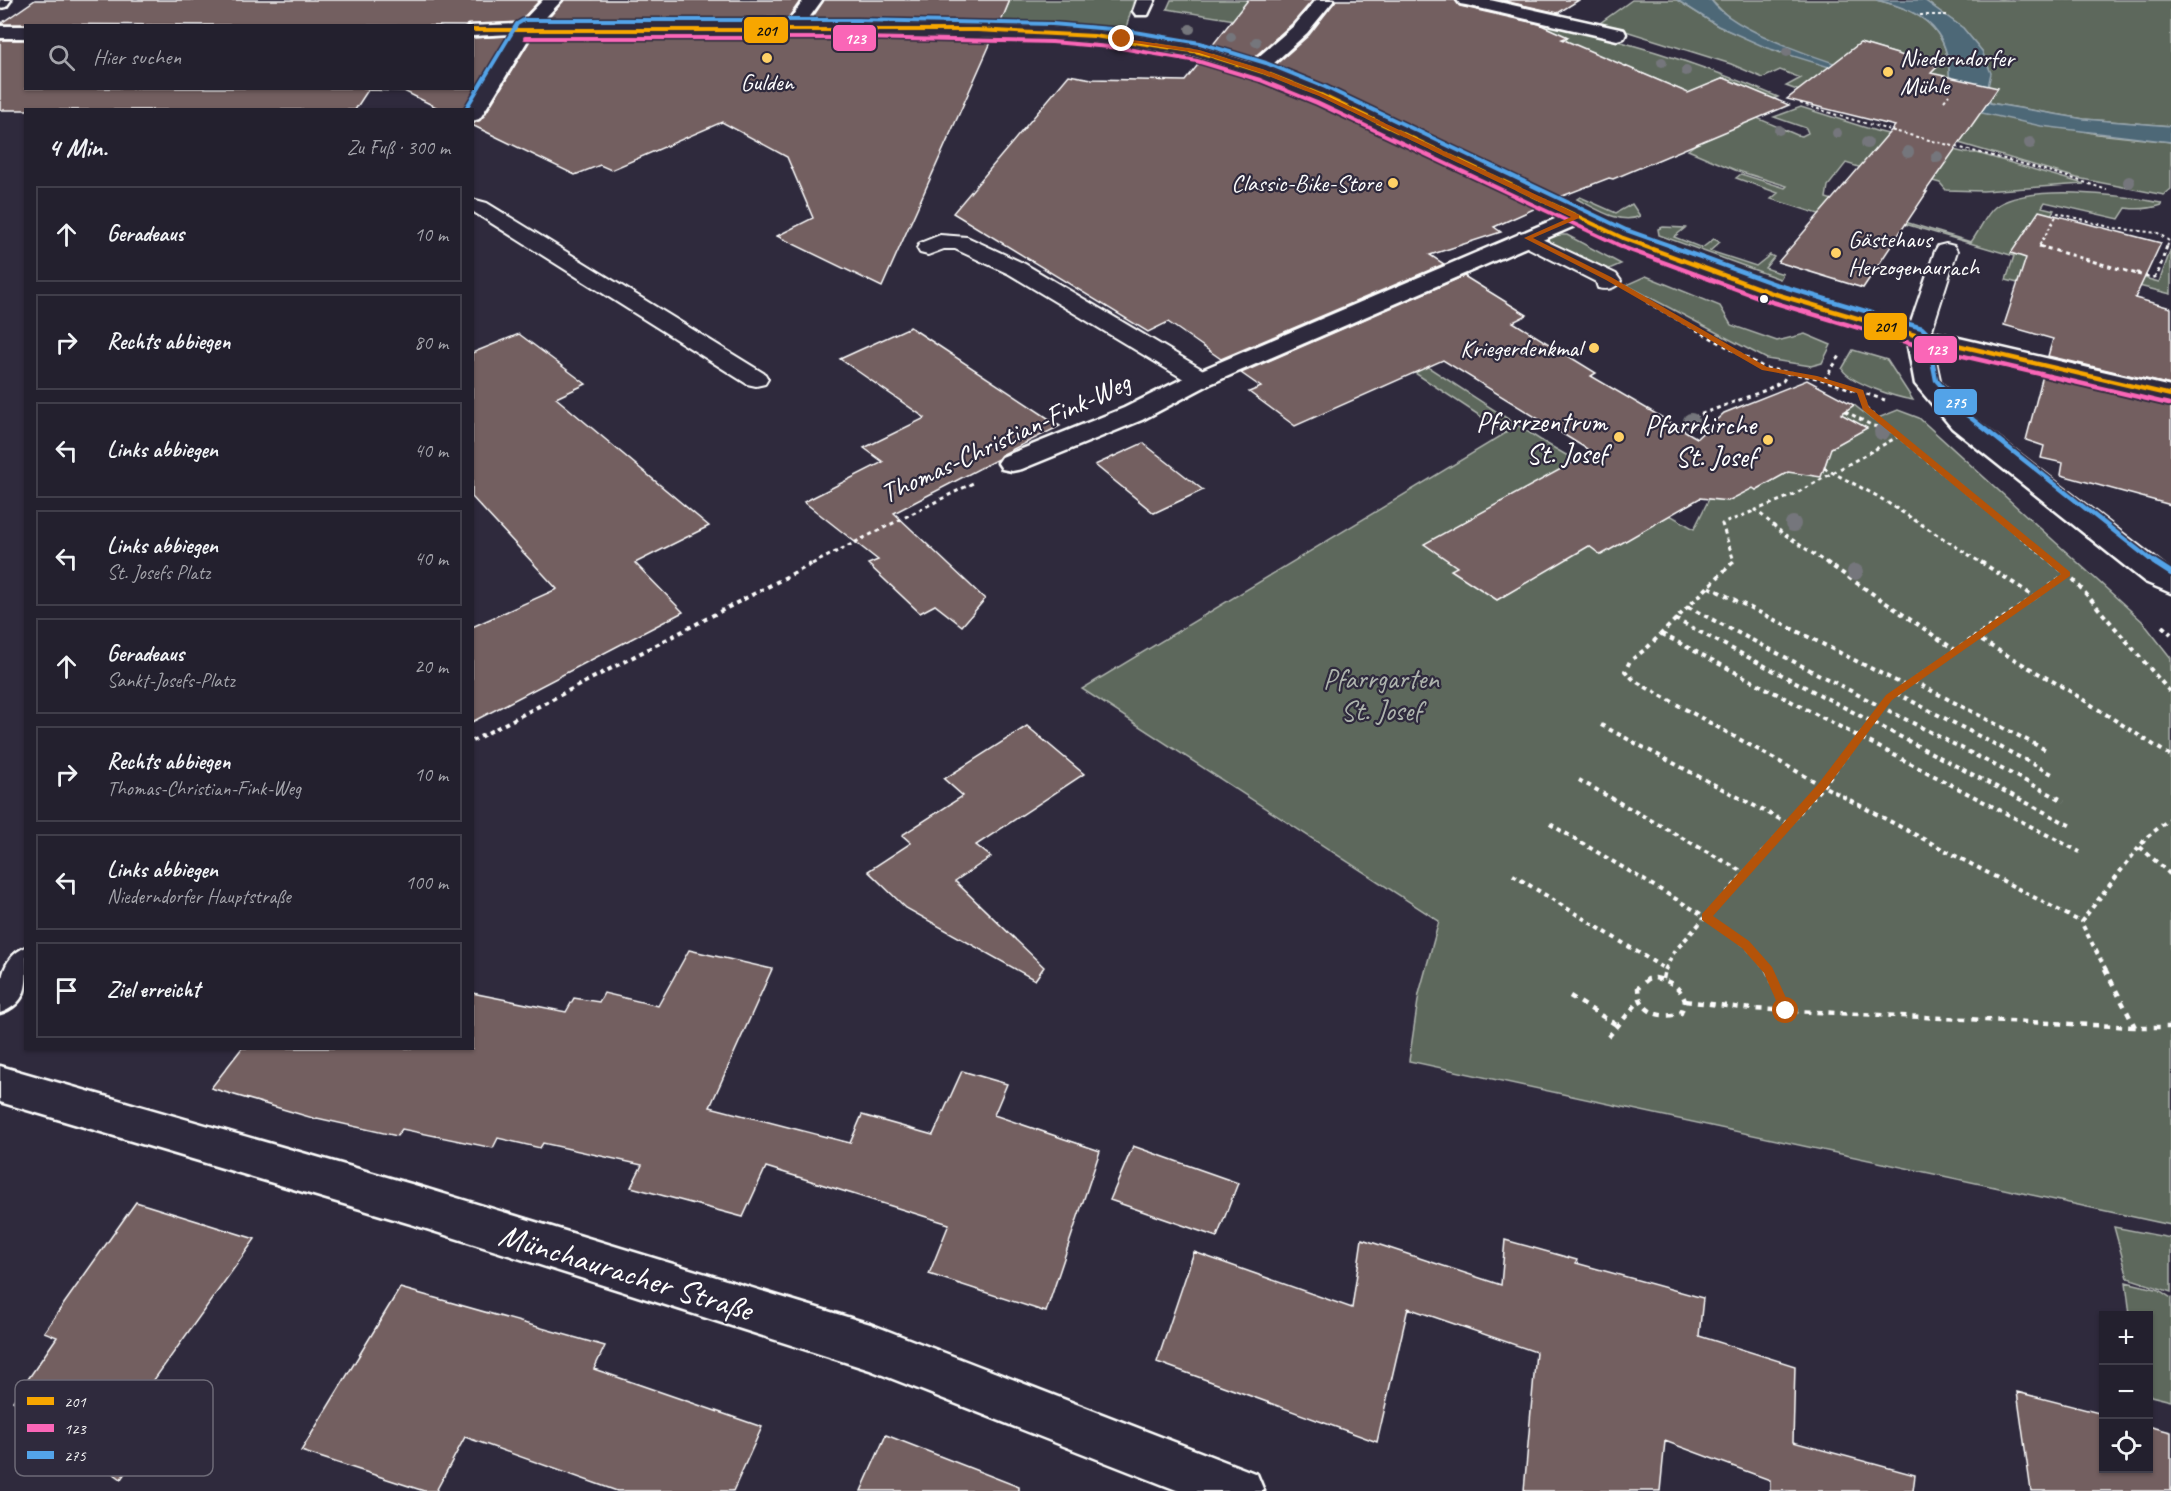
<!DOCTYPE html>
<html lang="de">
<meta charset="utf-8">
<style>
body{margin:0;font-family:Caveat,sans-serif;background:#2b2836;color:#f1f3f6}
.controls{position:absolute;right:18px;bottom:18px;display:grid;overflow:hidden;border-radius:0px;box-shadow:0 2px 4px #0004}
.controls button{width:54px;height:54px;display:grid;place-items:center;padding:0;border:0;border-bottom:2px solid #403e4a;background:#23202e;color:#f1f3f6;font:30px sans-serif}
.stop{position:absolute;width:18px;height:18px;margin:-14px;border:4px solid #b45309;border-radius:50%;background:#fff}
.stop.end{background:#b45309;border-color:#fff;box-shadow:0 2px 6px #0008}
.list{margin:0;padding:0;list-style:none}
h2{display:flex;justify-content:space-between;align-items:center;height:78px;margin:0;padding:0 24px;font-size:26px}
h2 small{font-size:20px;font-weight:400;color:#a3a3aa}
.list li{display:grid;grid-template-columns:39px 1fr auto;gap:18px;align-items:center;box-sizing:border-box;height:96px;margin:0 12px 12px;padding:0 12px;border:2px solid #403e4a;border-radius:0px}
.list b{display:block;font-size:22px;white-space:nowrap}
.list p{margin:0;font-size:20px;white-space:nowrap;color:#a3a3aa}
.list em{font-size:20px;font-style:normal;color:#a3a3aa}
.icon{flex:none;width:33px;height:33px;fill:none;stroke:currentColor;stroke-width:2;stroke-linecap:round;stroke-linejoin:round}
.map{position:relative;flex:none;width:2171px;height:1491px;overflow:hidden}
.search{position:absolute;background:#23202e;box-shadow:0 2px 4px #0004;left:24px;top:24px;width:450px;height:66px;display:flex;align-items:center;gap:15px;box-sizing:border-box;padding:0 21px;border-radius:0px;color:#a3a3aa;font-size:22px}
.panel{position:absolute;background:#23202e;box-shadow:0 2px 4px #0004;left:24px;top:108px;width:450px;height:942px;border-radius:0px}
.map>svg:first-child{display:block}
</style>
<div class="map">
<svg width="2171" height="1491" viewBox="0 0 2171 1491">
<rect width="100%" height="100%" fill="#2f2a3d"/>
<filter id="ink" filterUnits="userSpaceOnUse"><feTurbulence type="fractalNoise" baseFrequency=".0167" numOctaves="2"/><feDisplacementMap in="SourceGraphic" scale="12" xChannelSelector="R" yChannelSelector="G"/><feConvolveMatrix kernelMatrix="1 2 1 2 8 2 1 2 1" color-interpolation-filters="sRGB"/></filter>
<g filter="url(#ink)">
<!-- green -->
<path fill="#5d685c" stroke="#aeb4ae" stroke-width="1.5" fill-rule="evenodd" d="M1010 0H1134L1126 28 1001 21Z
M1171 0H1248L1296 17 1289 29 1167 9Z
M1632 0H1677L1718 26 1781 53 1729 18 1711 0H1876C1926 11 1953 33 1949 87L1922 82 1938 66 1860 43 1837 61 1830 102 1786 86 1801 78 1780 70 1763 78 1731 64 1600 23Z
M1924 0H2171V126L2084 119 1990 103 1982 51 1963 28Z
M1526 20C1616 37 1695 61 1778 97L1773 99 1724 78 1694 91 1797 135 1802 136 1808 133 1806 128 1774 117 1801 107 1876 131 1966 153H1977L2084 184 1983 191 1946 190 1940 183 1896 171 1890 177 1846 163 1828 186 1826 198 1971 242C1979 232 1985 215 1995 207 2027 183 2123 195 2161 203L2162 205C2149 209 2139 210 2126 208L2119 219 2045 202 2042 207 2054 210 2034 243 2036 248 2159 282 2171 249V294L2027 258 2018 283 2006 280 2014 256 1837 204 1825 216 1771 199 1778 193 1736 178 1741 174 1785 188 1787 186 1735 170 1688 150 1728 119 1687 105 1673 116C1635 105 1602 85 1567 67 1548 57 1530 51 1513 39L1512 27 1558 41 1567 38 1547 28 1517 21ZM1634 70 1681 90H1682L1655 101 1608 81Z
M1915 94 2097 134 2171 142V189L2164 195 2077 178 1959 143Z
M1580 197 1616 213 1632 204 1640 216C1620 226 1594 207 1577 199Z
M1663 227 1685 228 1674 237 1702 248 1714 239 1720 242 1710 251 1756 266 1770 255 1774 257 1765 268 1783 274 1780 279 1659 235 1658 229Z
M1556 235H1567L1621 264 1602 272 1547 242 1549 238Z
M1646 276 1720 306 1731 325 1777 341 1805 334 1831 345 1822 363 1811 366 1767 359 1626 285Z
M1365 340 1391 343 1542 441 1694 529 1709 499 1728 501 1743 482 1756 490 1790 471 1824 468 1827 460 1826 451 1866 428 1841 414 1854 405 1873 420 1898 410 1919 418 2142 621 2171 658V1225L1409 1061 1419 994 1439 921 1082 689 1506 433Z
M1853 350 1887 360 1913 400C1898 398 1850 383 1842 369Z
M2114 1227 2171 1238V1292L2128 1278Z
M2126 1282 2159 1290 2171 1298V1401L2151 1396 2149 1392 2148 1316 2130 1315Z"/>
<!-- water -->
<path fill="#4e6777" stroke="#95a4ad" stroke-width="1.5" d="M1677 0H1711C1734 33 1836 65 1876 75 1900 81 1925 83 1949 87 1953 33 1926 11 1876 0H1924L1963 28 1982 51 1991 73 1988 87 1990 103 2084 119 2171 126V142L2041 126 1973 111 1767 48 1718 26Z"/>
<!-- building -->
<path fill="#735e60" stroke="#fff" stroke-width="1.5" d="M35 0H540L519 22 466 26 0 24Z
M564 0H801L786 21H546Z
M824 0H1010L1000 24 810 21Z
M1248 0H1313L1293 23 1251 60 1211 47Z
M1336 0H1455L1460 6 1539 24 1568 37 1562 39 1688 93 1724 78 1789 105 1613 179 1609 178 1560 197 1329 89 1273 67 1309 35Z
M1500 0H1579L1558 13Z
M509 36 463 110H442L404 91 368 90 355 110H0V40H26V88H472V38Z
M532 37H858L992 40 882 287 777 236 813 218 787 157 722 122 611 170 600 165 575 175 472 125 484 116Z
M1860 43 1938 66 1931 73 1998 88 1925 192H1927L1863 288 1778 262 1895 126 1787 99Z
M1201 61 1255 78 1313 101 1536 208 1494 227 1501 232 1430 255 1444 264 1221 359 1168 322 1148 332 953 213 1069 75 1092 79 1185 81Z
M2039 211 2161 243 2135 298 2171 308V385L2048 356 2053 339 2004 325 2026 258 2011 253Z
M1464 276 1527 315 1513 322 1596 373 1591 376 1697 438 1724 413 1807 380 1854 405 1841 414 1867 428 1831 448 1821 477 1788 472 1756 490 1753 488 1728 501 1700 498 1601 555 1589 546 1497 600 1451 570 1457 567 1424 544 1592 452 1443 360 1295 426 1249 392 1261 387 1241 373Z
M910 327 1060 426 1001 455 998 459 894 513 985 599 962 626 935 605 920 613 868 564 878 560 804 502 883 462 864 448 925 418 840 359Z
M519 334 586 384 556 398 709 526 635 563 683 612 472 722V627L557 589 472 497V353Z
M2043 375 2171 405V505L2061 475 2063 463 2041 458 2044 446 2026 440Z
M1143 443 1203 490 1154 513 1095 465Z
M1027 726 1084 774 976 845 991 857 955 881 1044 967 1035 980 906 908 868 871 911 843 902 835 963 796 944 779Z
M689 950 772 969 710 1107 850 1143 862 1115 933 1135 962 1071 1007 1084 994 1115 1100 1151 1046 1312 929 1274 949 1224 766 1167 743 1217 631 1187 642 1165 543 1143 540 1148 498 1138 493 1148 402 1129 397 1136 317 1118 316 1119 211 1088 242 1048H472V993L566 1012 574 998 599 1002 604 993 658 1006Z
M1133 1146 1238 1183 1217 1237 1110 1200Z
M136 1202 255 1239 151 1384 179 1393 121 1479 13 1401 57 1337 44 1332Z
M1362 1239 1501 1285 1505 1240 1577 1260 1576 1263 1703 1298 1699 1336 1795 1366 1793 1442 1915 1475 1913 1491H1770V1480L1665 1441 1660 1491H1524L1536 1352 1408 1308 1377 1442 1157 1362 1194 1252 1352 1308Z
M400 1288 605 1346 594 1369 762 1427 733 1491H617L465 1437 436 1491H424L301 1451Z
M2017 1392 2103 1414V1468H2148V1426L2171 1432V1491H2031Z
M886 1435 1019 1487V1491H861Z"/>
<g fill="none" stroke-linecap="round" stroke-linejoin="round">
<!-- service casing -->
<g stroke="#fff" stroke-width="4">
<path id="service" d="M472 199 487 203 765 374 768 379 765 384 756 386 747 384 472 211Z
M1527 232 1616 274 1621 281C1615 289 1608 290 1598 288L1596 282 1519 243 1516 238 1519 233Z
M940 235 967 237 1025 264 1210 374 1213 379 1210 384 1201 386 1192 384 1009 274 955 249H944L928 255 920 253 917 248 920 243Z
M1946 244 1954 246 1957 251 1930 336 1926 341 1918 343 1910 341 1906 336 1935 251 1938 246Z"/>
</g>
<!-- minor casing -->
<g stroke="#fff" stroke-width="5">
<path id="minor" d="M0 0H11L6 7 0 8Z
M804 0H822L798 33H786L783 29Z
M1137 0H1155L1148 15H1136L1133 11Z
M1316 0H1334L1307 33 1263 73H1249L1246 69 1249 65 1295 25Z
M1457 0H1490L1624 30 1626 34 1624 38 1617 40 1466 5 1460 4Z
M1576 210 1584 212 1587 217 1584 222 1210 384 1142 420 1022 469 1012 471 1002 469 998 463 1002 457 1124 408 1192 374Z
M1918 329 1927 331 1930 336 1940 382 1970 416 2171 571V593L2145 582 1952 428 1915 384 1906 336 1909 331Z
M0 1066 411 1184 870 1324 1257 1474 1264 1491H1179L870 1370 411 1224 0 1102Z"/>
</g>
<!-- tertiary casing -->
<g stroke="#fff" stroke-width="5">
<path id="tertiary" d="M525 23H858L1052 27 1122 33 1199 46 1270 68 1328 91 1631 233 1780 288 1924 330 2171 387V403L1909 341 1764 298 1615 243 1314 99 1256 76 1196 57 1122 45 1052 39 858 35H531L482 115 479 119 472 121V110H465L519 25Z
M26 947C26 976 33 1002 0 1013 0 984 0 958 26 947Z"/>
</g>
<!-- secondary casing -->
<g stroke="#fff" stroke-width="5">
<path id="secondary" d="M543 0H562L531 33 472 36V26H468L520 24Z
M0 26H26V38H0Z"/>
</g>
<!-- path-far3 -->
<path stroke="#fff" stroke-width="2" stroke-dasharray="3 3" stroke-linecap="butt" d="M1920 15H1947
M1944 101 1949 95
M1800 103C1901 138 2006 154 2107 190
M2044 247 2039 246 2058 213 2113 228 2158 233 2169 241 2167 247"/>
<!-- path-far2 -->
<path stroke="#fff" stroke-width="3" stroke-dasharray="4 4" stroke-linecap="butt" d="M2039 246 2137 274
M2137 274 2152 278 2157 276 2167 246
M2137 274 2139 272
M1647 302 1765 368 1817 378 1885 400
M1824 380 1840 356
M1861 393 1865 408 1877 419 2054 564
M1845 411 1873 426 1888 429
M1686 420 1766 390 1783 381 1788 373
M1824 468 1877 496 1983 564
M812 564 973 483
M1731 564 1734 561 1722 524 1756 510
M1828 564 1781 532 1756 510 1793 495 1899 436"/>
<!-- path-far1 -->
<path stroke="#fff" stroke-width="4" stroke-dasharray="4.5 4.5" stroke-linecap="butt" d="M1733 562 1648 647 1630 661 1625 671 1635 681 1823 786 2081 922
M1826 562 1955 650
M1981 562 2035 597 1975 637 2068 690 2171 756
M2052 562 2074 580 2171 693
M1709 587 1906 686
M2035 597 2067 574
M1688 607 2064 801
M1675 619 2073 827
M2162 626 2171 634
M1662 634 2080 852
M1913 681 2046 750
M1896 693 2054 775
M1601 725 1789 824
M472 741 815 562
M1579 780 1745 873
M1550 824 1706 917 1745 944 1768 970
M2140 847 2171 875
M1513 875 1665 969
M1665 970 1674 952 1823 786 1889 698 1975 637
M2106 970 2081 922 2147 837 2171 818"/>
<!-- path -->
<path stroke="#fff" stroke-width="4.5" stroke-dasharray="6 6" stroke-linecap="butt" d="M1767 969 1786 1010
M2105 969 2135 1027H2171
M1655 978C1670 981 1680 986 1685 1001L1681 1013C1660 1020 1639 1012 1638 988L1648 979Z
M1663 979 1665 969
M1570 996 1618 1026
M1685 1001 1752 1009 2135 1027
M1608 1037 1640 1000"/>
<!-- service -->
<use href="#service" fill="#2f2a3d" fill-rule="evenodd"/>
<!-- minor -->
<use href="#minor" fill="#2f2a3d" fill-rule="evenodd"/>
<!-- tertiary -->
<use href="#tertiary" fill="#2f2a3d" fill-rule="evenodd"/>
<!-- secondary -->
<use href="#secondary" fill="#2f2a3d" fill-rule="evenodd"/>
<!-- bus-1-far1 casing -->
<g stroke="#2f2a3d" stroke-width="7">
<path id="bus-1-far1" d="M472 30H977L1094 36 1199 52 1263 72 1321 95 1623 238 1648 247"/>
</g>
<!-- bus-1 casing -->
<g stroke="#2f2a3d" stroke-width="8">
<path id="bus-1" d="M1644 246 1772 293 1918 336 2171 395"/>
</g>
<!-- bus-2-far1 casing -->
<g stroke="#2f2a3d" stroke-width="7">
<path id="bus-2-far1" d="M525 38H858L1052 42 1121 48 1197 61 1260 80 1317 103 1623 247"/>
</g>
<!-- bus-2 casing -->
<g stroke="#2f2a3d" stroke-width="8">
<path id="bus-2" d="M1619 246 1769 301 1916 345 2169 404"/>
</g>
<!-- bus-3-far2 casing -->
<g stroke="#2f2a3d" stroke-width="7">
<path id="bus-3-far2" d="M465 110 517 24 524 20H858L1052 24 1123 30 1200 43 1266 63 1325 87 1626 230 1674 247"/>
</g>
<!-- bus-3-far1 casing -->
<g stroke="#2f2a3d" stroke-width="8">
<path id="bus-3-far1" d="M1670 246 1775 284 1922 328 1927 333 1936 380 1967 415 2156 564"/>
</g>
<!-- bus-3 casing -->
<g stroke="#2f2a3d" stroke-width="10">
<path id="bus-3" d="M2154 562 2171 573"/>
</g>
<!-- bus-1-far1 -->
<use href="#bus-1-far1" stroke="#f7a600" stroke-width="4"/>
<!-- bus-1 -->
<use href="#bus-1" stroke="#f7a600" stroke-width="4.5"/>
<!-- bus-2-far1 -->
<use href="#bus-2-far1" stroke="#fa66b7" stroke-width="4"/>
<!-- bus-2 -->
<use href="#bus-2" stroke="#fa66b7" stroke-width="4.5"/>
<!-- bus-3-far2 -->
<use href="#bus-3-far2" stroke="#53a3e8" stroke-width="4"/>
<!-- bus-3-far1 -->
<use href="#bus-3-far1" stroke="#53a3e8" stroke-width="4.5"/>
<!-- bus-3 -->
<use href="#bus-3" stroke="#53a3e8" stroke-width="6"/>
</g>
<!-- trees -->
<g fill="#75767b">
<circle cx="1190" cy="29" r="5"/>
<circle cx="1231" cy="37" r="5"/>
<circle cx="1256" cy="42" r="5"/>
<circle cx="1787" cy="52" r="5"/>
<circle cx="1662" cy="62" r="5"/>
<circle cx="1686" cy="71" r="5"/>
<circle cx="1779" cy="130" r="5"/>
<circle cx="1837" cy="133" r="5"/>
<circle cx="1867" cy="143" r="6"/>
<circle cx="2030" cy="143" r="6"/>
<circle cx="1908" cy="152" r="6"/>
<circle cx="1937" cy="157" r="6"/>
<circle cx="2129" cy="182" r="6"/>
<circle cx="1691" cy="421" r="8"/>
<circle cx="1882" cy="432" r="8"/>
<circle cx="1793" cy="524" r="8"/>
<circle cx="1855" cy="572" r="8"/>
</g>
</g>
<!-- route -->
<path fill="#b45309" d="M1120 38 1199 50 1265 70 1323 94 1579 215V218L1533 238 1611 277 1767 367 1817 376 1863 390 1869 407 2070 572V576L1892 700 1826 789 1713 916 1749 941 1772 967 1792 1011 1790 1014H1782L1764 973 1742 948 1702 920V914L1819 783 1886 695 2061 574 1863 410 1857 393 1816 380 1762 370 1606 280 1524 238 1571 217 1319 96 1261 73 1199 53 1122 41Z"/>
<!-- markers -->
<g fill="#ffd166" stroke="#2f2a3d" stroke-width="2">
<circle cx="767" cy="58" r="6"/>
<circle cx="1888" cy="72" r="6"/>
<circle cx="1393" cy="183" r="6"/>
<circle cx="1836" cy="253" r="6"/>
<circle cx="1594" cy="348" r="6"/>
<circle cx="1619" cy="437" r="6"/>
<circle cx="1768" cy="440" r="6"/>
</g>
<circle fill="#fff" stroke="#2f2a3d" stroke-width="2" cx="1764" cy="299" r="5"/>
<g text-anchor="middle" stroke-width="4.5" stroke-linejoin="round" paint-order="stroke">
<!-- far-poi labels -->
<g font-size="24" fill="#fff" stroke="#2f2a3d" text-anchor="start">
<text x="1900" y="66">Niederndorfer<tspan x="1900" dy="28">Mühle</tspan></text>
<text x="767" y="90" text-anchor="middle">Gulden</text>
<text x="1381" y="191" text-anchor="end">Classic-Bike-Store</text>
<text x="1848" y="247">Gästehaus<tspan x="1848" dy="28">Herzogenaurach</tspan></text>
<text x="1582" y="356" text-anchor="end">Kriegerdenkmal</text>
</g>
<!-- poi labels -->
<g font-size="28" fill="#fff" stroke="#2f2a3d" text-anchor="end">
<text x="1607" y="431">Pfarrzentrum<tspan x="1607" dy="32">St. Josef</tspan></text>
<text x="1756" y="434">Pfarrkirche<tspan x="1756" dy="32">St. Josef</tspan></text>
</g>
<!-- street labels -->
<g font-size="28" fill="#fff" stroke="#2f2a3d">
<text transform="translate(1005 437) rotate(-25)" y="10">Thomas-Christian-Fink-Weg</text>
</g>
<!-- park labels -->
<g font-size="28" fill="#aeb4ae" stroke="#2f2a3d">
<text x="1381" y="688">Pfarrgarten<tspan x="1381" dy="32">St. Josef</tspan></text>
</g>
<!-- near-street labels -->
<g font-size="33" fill="#fff" stroke="#2f2a3d">
<text transform="translate(626 1271) rotate(17)" y="12">Münchauracher Straße</text>
</g>
</g>
<!-- legend -->
<rect x="15" y="1380" width="198" height="96" rx="9" fill="#2f2a3d" stroke="#6d6a77" stroke-width="1.5"/>
<rect x="27" y="1397" width="27" height="8" fill="#f7a600"/>
<rect x="27" y="1424" width="27" height="8" fill="#fa66b7"/>
<rect x="27" y="1451" width="27" height="8" fill="#53a3e8"/>
<g font-size="16" fill="#fff">
<text x="64" y="1407">201</text>
<text x="64" y="1434">123</text>
<text x="64" y="1461">275</text>
</g>
<g stroke="#2f2a3d" stroke-width="2">
<rect x="743" y="16" width="46" height="28" rx="6" fill="#f7a600"/>
<rect x="832" y="24" width="45" height="28" rx="6" fill="#fa66b7"/>
<rect x="1863" y="312" width="45" height="29" rx="6" fill="#f7a600"/>
<rect x="1913" y="335" width="45" height="29" rx="6" fill="#fa66b7"/>
<rect x="1933" y="388" width="45" height="28" rx="6" fill="#53a3e8"/>
</g>
<g font-size="16" text-anchor="middle" font-weight="bold" fill="#fff">
<text x="855" y="44">123</text>
<text x="1936" y="355">123</text>
<text x="1955" y="408">275</text>
</g>
<g font-size="16" text-anchor="middle" font-weight="bold" fill="#111">
<text x="766" y="36">201</text>
<text x="1885" y="332">201</text>
</g>
</svg>
<div class="controls">
<button>+</button>
<button>−</button>
<button><svg class="icon" aria-label="locate" viewBox="0 0 24 24"><circle cx="12" cy="12" r="6"/><path d="M12 2v4M12 18v4M2 12h4M18 12h4"/></svg></button>
</div>
<div class="stop" style="left:1786px;top:1011px"></div>
<div class="stop end" style="left:1122px;top:39px"></div>
<div class="search"><svg class="icon" aria-label="search" viewBox="0 0 24 24"><circle cx="10" cy="10" r="6"/><path d="M15 15l6 6"/></svg>Hier suchen</div>
<section class="panel">
<h2>4 Min.<small>Zu Fuß · 300 m</small></h2>
<ul class="list">
<li><svg class="icon" aria-label="ahead" viewBox="0 0 24 24"><path d="M12 20V5M6 11l6-6 6 6"/></svg><div><b>Geradeaus</b></div><em>10 m</em></li>
<li><svg class="icon" aria-label="right" viewBox="0 0 24 24"><path d="M7 20v-9h11M14 6l5 5-5 5"/></svg><div><b>Rechts abbiegen</b></div><em>80 m</em></li>
<li><svg class="icon" aria-label="left" viewBox="0 0 24 24"><path d="M17 20v-9H6M10 6l-5 5 5 5"/></svg><div><b>Links abbiegen</b></div><em>40 m</em></li>
<li><svg class="icon" aria-label="left" viewBox="0 0 24 24"><path d="M17 20v-9H6M10 6l-5 5 5 5"/></svg><div><b>Links abbiegen</b><p>St. Josefs Platz</p></div><em>40 m</em></li>
<li><svg class="icon" aria-label="ahead" viewBox="0 0 24 24"><path d="M12 20V5M6 11l6-6 6 6"/></svg><div><b>Geradeaus</b><p>Sankt-Josefs-Platz</p></div><em>20 m</em></li>
<li><svg class="icon" aria-label="right" viewBox="0 0 24 24"><path d="M7 20v-9h11M14 6l5 5-5 5"/></svg><div><b>Rechts abbiegen</b><p>Thomas-Christian-Fink-Weg</p></div><em>10 m</em></li>
<li><svg class="icon" aria-label="left" viewBox="0 0 24 24"><path d="M17 20v-9H6M10 6l-5 5 5 5"/></svg><div><b>Links abbiegen</b><p>Niederndorfer Hauptstraße</p></div><em>100 m</em></li>
<li><svg class="icon" aria-label="arrive" viewBox="0 0 24 24"><path d="M6 21V4h12l-3 4 3 4H6"/></svg><div><b>Ziel erreicht</b></div></li>
</ul>
</section>
</div>
